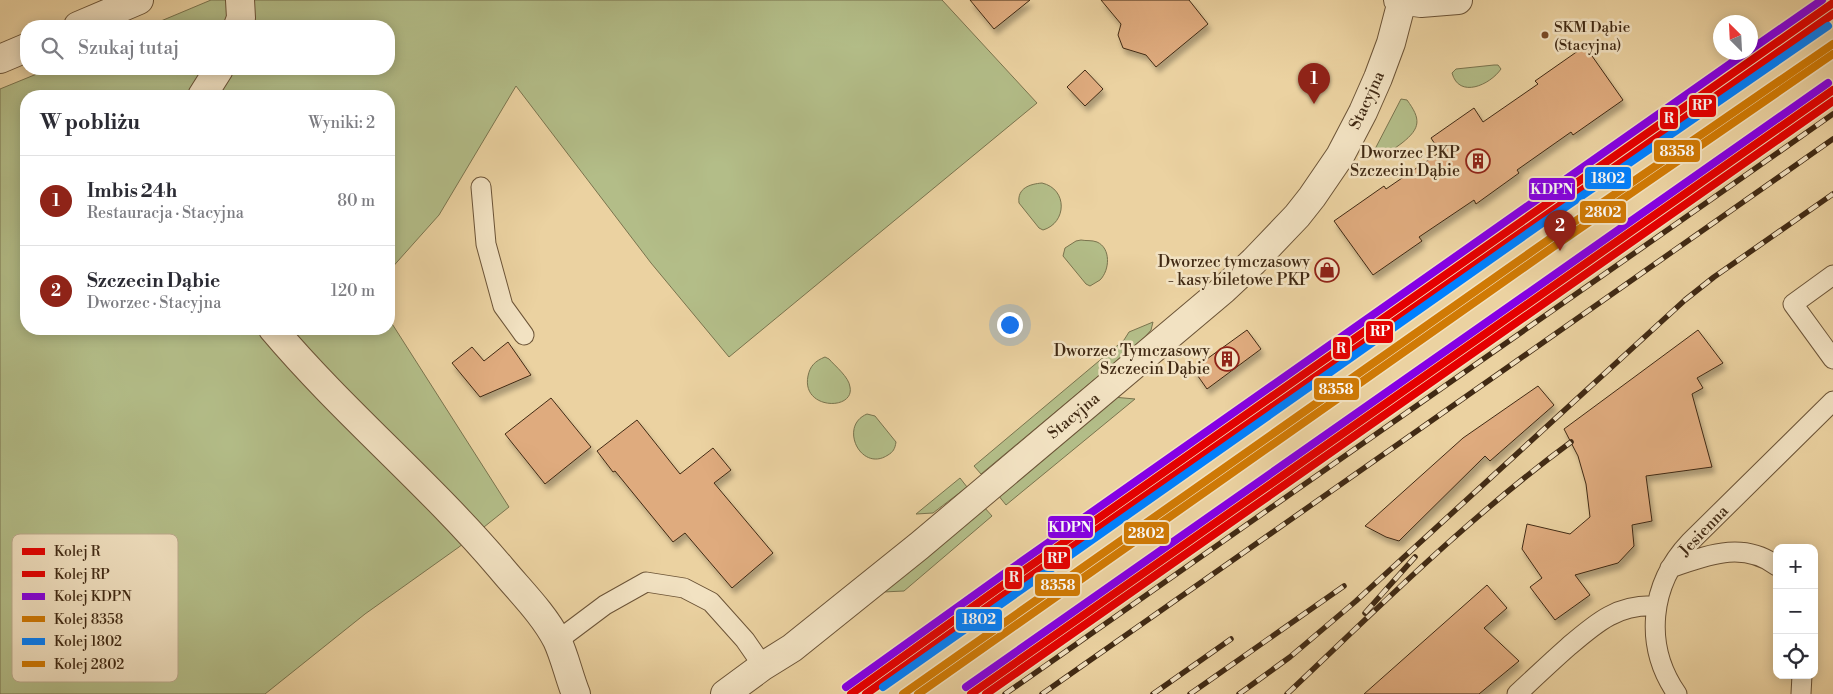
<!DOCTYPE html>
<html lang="pl">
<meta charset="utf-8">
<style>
body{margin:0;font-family:"Libre Bodoni",serif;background:#f7f7f7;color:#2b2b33}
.controls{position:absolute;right:15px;bottom:15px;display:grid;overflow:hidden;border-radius:10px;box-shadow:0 2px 12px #0003}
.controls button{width:45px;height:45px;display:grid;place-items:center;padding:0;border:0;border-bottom:1px solid #e1e1e2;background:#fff;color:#2b2b33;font:25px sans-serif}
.compass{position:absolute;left:1713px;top:15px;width:45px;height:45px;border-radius:50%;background:#fff;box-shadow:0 2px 12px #0003;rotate:336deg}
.you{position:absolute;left:1009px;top:324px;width:18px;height:18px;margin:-12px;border:4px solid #fff;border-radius:50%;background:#1a73e8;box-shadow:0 0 0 8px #1a73e833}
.badge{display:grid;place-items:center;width:32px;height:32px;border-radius:50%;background:#8f2418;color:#fff;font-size:16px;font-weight:700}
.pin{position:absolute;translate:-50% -41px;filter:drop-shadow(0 1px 2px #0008)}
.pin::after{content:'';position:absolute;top:26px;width:18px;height:15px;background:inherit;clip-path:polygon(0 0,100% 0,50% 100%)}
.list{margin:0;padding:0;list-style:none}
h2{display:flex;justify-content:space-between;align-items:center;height:65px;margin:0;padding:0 20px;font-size:21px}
h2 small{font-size:16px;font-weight:400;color:#7c7c81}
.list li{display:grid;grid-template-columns:32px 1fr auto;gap:15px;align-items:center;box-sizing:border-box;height:90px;padding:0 20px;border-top:1px solid #e1e1e2}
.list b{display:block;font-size:19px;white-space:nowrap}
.list p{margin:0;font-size:16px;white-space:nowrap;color:#7c7c81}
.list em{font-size:16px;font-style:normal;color:#7c7c81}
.icon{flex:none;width:28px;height:28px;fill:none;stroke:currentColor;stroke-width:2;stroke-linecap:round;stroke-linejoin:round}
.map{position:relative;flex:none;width:1833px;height:694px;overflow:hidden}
.search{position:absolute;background:#fff;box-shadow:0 2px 12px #0003;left:20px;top:20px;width:375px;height:55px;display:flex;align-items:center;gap:12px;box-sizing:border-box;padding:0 18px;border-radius:20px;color:#7c7c81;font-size:19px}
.panel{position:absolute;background:#fff;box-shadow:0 2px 12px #0003;left:20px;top:90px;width:375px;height:245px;border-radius:20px}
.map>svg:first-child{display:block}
</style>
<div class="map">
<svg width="1833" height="694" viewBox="0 0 1833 694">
<defs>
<filter id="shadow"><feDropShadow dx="3" dy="5.5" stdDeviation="2.5" flood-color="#0004"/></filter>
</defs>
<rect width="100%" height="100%" fill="#ebd2a1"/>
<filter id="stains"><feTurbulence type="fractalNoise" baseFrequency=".004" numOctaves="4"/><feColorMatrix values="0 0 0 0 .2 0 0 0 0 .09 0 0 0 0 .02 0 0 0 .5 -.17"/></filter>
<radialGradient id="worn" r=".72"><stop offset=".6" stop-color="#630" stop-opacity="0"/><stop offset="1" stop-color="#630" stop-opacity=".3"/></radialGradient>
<!-- green -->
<path fill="#b3bd88" stroke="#7a744e" d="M211 0H942L1037 103 729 357 651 263 516 86 439 215 389 271V96H26V329H389V319L509 507 459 547 365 614 265 694H0V89L49 69H389V26H149Z
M1494 65H1498L1501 69C1490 85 1459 99 1452 73L1456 69Z
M1401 99 1407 100C1421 119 1421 128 1402 143 1395 148 1387 154 1380 159L1376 158 1374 151Z
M1042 183C1068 189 1067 223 1043 230L1039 228 1019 203C1017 188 1030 184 1042 183Z
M1081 240C1086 241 1092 240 1097 242 1111 248 1110 270 1100 280 1097 282 1093 284 1090 286L1086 284 1063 256 1065 248 1076 241Z
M1153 322 1151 330 1144 338 981 474 974 466 1124 340 1129 332Z
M825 357 829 359C835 366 849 377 850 387 855 411 801 410 808 376 810 366 815 361 825 357Z
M1113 397 1135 399 1006 505 998 495Z
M867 414 875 416 896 442C895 449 893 452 888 455 861 473 838 426 867 414Z
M960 478 967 487 933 513 916 514Z
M984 507 992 516 904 591 883 592Z"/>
<!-- building -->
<path fill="#dfab7e" stroke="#412a14" filter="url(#shadow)" d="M970 0H1030L994 29Z
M1101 0H1189L1208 24 1156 67 1146 55 1123 48 1118 35 1121 24Z
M1585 46 1623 100 1573 135 1571 132 1517 170 1519 173 1476 204 1474 200 1419 237 1422 241 1373 275 1334 221 1384 186 1386 189 1440 152 1431 138 1474 108 1483 122 1538 84 1535 81Z
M1085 70 1103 89 1085 106 1067 87Z
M1247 330 1261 349 1207 389 1193 369Z
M1698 330 1723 363 1697 378 1703 388 1692 394 1712 467 1646 476 1652 521 1632 525 1634 546 1618 563 1575 575 1590 595 1555 620 1530 587 1542 578 1522 549 1527 524 1570 534 1590 517 1586 484 1578 456 1564 429Z
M508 342 531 375 480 397 452 363 472 347 484 361Z
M1538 386 1554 405 1490 461 1485 456 1399 541 1386 537 1365 526 1463 438Z
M551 398 591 447 545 484 505 434Z
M637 420 680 474 713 448 731 470 714 483 773 553 732 588 685 533 673 542 615 471 613 472 597 451Z
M1487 585 1507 608 1484 628 1519 661 1479 694H1364Z"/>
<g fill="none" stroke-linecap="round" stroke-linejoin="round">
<!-- service casing -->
<g stroke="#6c5437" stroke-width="21">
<path id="service" d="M481 187 486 244 503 306 524 335
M1833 275 1793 304 1833 359
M1670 568C1706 556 1742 540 1777 566
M557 641 605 605 646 582 684 588 711 602 745 640 763 666
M1517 694C1534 678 1551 662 1568 647 1596 623 1617 604 1656 606
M1677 694C1643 645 1650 584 1690 542L1833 401
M1801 694 1802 675"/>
</g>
<!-- minor casing -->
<g stroke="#6c5437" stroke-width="30">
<path id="minor" d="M1398 0 1421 3 1458 0
M78 26 139 0
M238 26 241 18 240 0
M0 59 26 48
M202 96 219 69
M273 329C344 413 430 484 501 568 520 591 543 613 557 640 565 657 569 677 576 694
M725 694 763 666 792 648 919 546 1223 290 1254 261 1297 216 1312 197 1340 156 1363 112 1378 78 1391 43 1402 1"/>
</g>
<!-- service -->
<use href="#service" stroke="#f2e2c2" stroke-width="19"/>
<!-- minor -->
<use href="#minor" stroke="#f2e2c2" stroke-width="28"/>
<!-- rail casing -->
<g stroke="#412a14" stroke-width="5.5">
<path id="rail" d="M1365 613 1415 557
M1005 694 1833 114
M1042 694 1833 139
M1153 694 1231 639
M1190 694 1344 586
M1239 694 1290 657 1356 601 1685 300 1714 277 1833 194
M1287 694C1379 607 1469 517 1571 442"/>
</g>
<!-- rail -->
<use href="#rail" stroke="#f2e2c2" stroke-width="4" stroke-dasharray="11" stroke-linecap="butt"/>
<!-- rail-1 casing -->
<g stroke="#f2e2c2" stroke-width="11">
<path id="rail-1" d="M851 694 1006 583 1833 3
M971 694 1833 90"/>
</g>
<!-- rail-2 casing -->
<g stroke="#f2e2c2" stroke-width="11">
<path id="rail-2" d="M866 694 1011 590 1833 14
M986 694 1833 101"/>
</g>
<!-- rail-3 casing -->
<g stroke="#f2e2c2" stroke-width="11">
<path id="rail-3" d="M1750 50 1822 0
M846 687 1001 576 1747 52
M966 687 1828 83"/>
</g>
<!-- rail-4 casing -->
<g stroke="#f2e2c2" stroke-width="11">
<path id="rail-4" d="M903 694 1551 238 1833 44"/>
</g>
<!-- rail-5 casing -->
<g stroke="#f2e2c2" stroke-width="11">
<path id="rail-5" d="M883 687 1541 224 1828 26"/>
</g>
<!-- rail-6 casing -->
<g stroke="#f2e2c2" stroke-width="11">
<path id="rail-6" d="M918 694 1556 245 1833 54"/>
</g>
<!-- rail-1 -->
<use href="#rail-1" stroke="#e50000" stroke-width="8"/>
<!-- rail-2 -->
<use href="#rail-2" stroke="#e50000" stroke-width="8"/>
<!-- rail-3 -->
<use href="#rail-3" stroke="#8500e5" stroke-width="8"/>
<!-- rail-4 -->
<use href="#rail-4" stroke="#d07a05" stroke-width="8"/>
<!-- rail-5 -->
<use href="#rail-5" stroke="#0080ff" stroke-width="8"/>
<!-- rail-6 -->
<use href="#rail-6" stroke="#d07a05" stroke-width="8"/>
</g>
<!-- icons -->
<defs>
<g id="building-ring" transform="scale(1.25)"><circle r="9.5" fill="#f2e2c2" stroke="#8f2418" stroke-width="1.5"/><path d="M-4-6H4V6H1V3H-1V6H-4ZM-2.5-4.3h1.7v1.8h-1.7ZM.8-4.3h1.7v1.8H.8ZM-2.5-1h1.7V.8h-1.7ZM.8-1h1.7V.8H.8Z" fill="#8f2418"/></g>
<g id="shop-ring" transform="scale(1.25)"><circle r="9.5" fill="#f2e2c2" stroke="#8f2418" stroke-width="1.5"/><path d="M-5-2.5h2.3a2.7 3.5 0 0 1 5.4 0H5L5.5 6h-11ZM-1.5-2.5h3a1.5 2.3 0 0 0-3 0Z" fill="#8f2418"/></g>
</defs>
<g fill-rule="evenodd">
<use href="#building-ring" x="1478" y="161"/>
<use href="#shop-ring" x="1327" y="270"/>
<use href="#building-ring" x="1227" y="359"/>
</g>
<!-- markers -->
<circle fill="#7a4b2a" stroke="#f2e2c2" stroke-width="2" cx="1545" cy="35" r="4.5"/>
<g text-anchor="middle" stroke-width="5" stroke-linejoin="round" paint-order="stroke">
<!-- bus labels -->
<g font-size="15" fill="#412a14" stroke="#f2e2c2" text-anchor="start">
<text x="1554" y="32">SKM Dąbie<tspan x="1554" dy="18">(Stacyjna)</tspan></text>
</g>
<!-- street labels -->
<g font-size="16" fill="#412a14" stroke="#f2e2c2">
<text transform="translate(1366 100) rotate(-65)" y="6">Stacyjna</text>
<text transform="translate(1073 415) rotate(-40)" y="6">Stacyjna</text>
<text transform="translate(1703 530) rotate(-46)" y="6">Jesienna</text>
</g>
<!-- poi labels -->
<g font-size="16" fill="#412a14" stroke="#f2e2c2" text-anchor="end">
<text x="1460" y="158">Dworzec PKP<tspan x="1460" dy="18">Szczecin Dąbie</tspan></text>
<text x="1310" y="267">Dworzec tymczasowy<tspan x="1310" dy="18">- kasy biletowe PKP</tspan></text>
<text x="1210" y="356">Dworzec Tymczasowy<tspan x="1210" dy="18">Szczecin Dąbie</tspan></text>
</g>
</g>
<!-- legend -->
<rect x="12" y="534" width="166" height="148" rx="8" fill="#f2e2c2" stroke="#bdab8e" stroke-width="1"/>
<rect x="22" y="548" width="23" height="7" fill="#e50000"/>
<rect x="22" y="571" width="23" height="6" fill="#e50000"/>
<rect x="22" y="593" width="23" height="7" fill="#8500e5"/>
<rect x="22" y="616" width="23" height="6" fill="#d07a05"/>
<rect x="22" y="638" width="23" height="7" fill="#0080ff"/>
<rect x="22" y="661" width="23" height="6" fill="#d07a05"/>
<g font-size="14" fill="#412a14">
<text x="54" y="556">Kolej R</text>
<text x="54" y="579">Kolej RP</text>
<text x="54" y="601">Kolej KDPN</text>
<text x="54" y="624">Kolej 8358</text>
<text x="54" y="646">Kolej 1802</text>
<text x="54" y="669">Kolej 2802</text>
</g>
<g stroke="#f2e2c2" stroke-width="2">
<rect x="1688" y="94" width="29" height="24" rx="5" fill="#e50000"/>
<rect x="1659" y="106" width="20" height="24" rx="5" fill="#e50000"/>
<rect x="1653" y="139" width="48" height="24" rx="5" fill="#d07a05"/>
<rect x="1584" y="166" width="48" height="24" rx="5" fill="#0080ff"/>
<rect x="1528" y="177" width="48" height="24" rx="5" fill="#8500e5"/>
<rect x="1579" y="200" width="48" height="24" rx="5" fill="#d07a05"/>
<rect x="1365" y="320" width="29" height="24" rx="5" fill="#e50000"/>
<rect x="1332" y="336" width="19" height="24" rx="5" fill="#e50000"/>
<rect x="1313" y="377" width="47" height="24" rx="5" fill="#d07a05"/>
<rect x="1047" y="515" width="47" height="24" rx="5" fill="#8500e5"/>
<rect x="1123" y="521" width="47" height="24" rx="5" fill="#d07a05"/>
<rect x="1043" y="546" width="28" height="24" rx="5" fill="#e50000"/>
<rect x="1004" y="566" width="19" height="24" rx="5" fill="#e50000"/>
<rect x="1034" y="573" width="47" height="24" rx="5" fill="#d07a05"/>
<rect x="955" y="608" width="48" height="24" rx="5" fill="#0080ff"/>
</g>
<g font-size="14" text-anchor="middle" font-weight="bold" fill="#fff">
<text x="1702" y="110">RP</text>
<text x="1669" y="123">R</text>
<text x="1677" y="156">8358</text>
<text x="1608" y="183">1802</text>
<text x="1552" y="194">KDPN</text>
<text x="1603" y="217">2802</text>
<text x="1380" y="336">RP</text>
<text x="1341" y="353">R</text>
<text x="1336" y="394">8358</text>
<text x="1070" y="532">KDPN</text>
<text x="1146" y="538">2802</text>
<text x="1057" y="563">RP</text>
<text x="1014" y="582">R</text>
<text x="1058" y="590">8358</text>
<text x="979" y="624">1802</text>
</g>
<rect width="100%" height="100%" filter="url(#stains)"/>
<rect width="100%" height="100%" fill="url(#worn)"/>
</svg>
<div class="controls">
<button>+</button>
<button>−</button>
<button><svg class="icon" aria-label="locate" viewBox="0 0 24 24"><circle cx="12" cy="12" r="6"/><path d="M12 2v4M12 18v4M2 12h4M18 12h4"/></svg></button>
</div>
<svg class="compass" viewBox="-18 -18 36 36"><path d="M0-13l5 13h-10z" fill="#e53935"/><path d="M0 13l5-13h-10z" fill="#7c7c81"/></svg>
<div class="you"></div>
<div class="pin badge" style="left:1314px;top:104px">1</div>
<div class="pin badge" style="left:1560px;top:251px">2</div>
<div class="search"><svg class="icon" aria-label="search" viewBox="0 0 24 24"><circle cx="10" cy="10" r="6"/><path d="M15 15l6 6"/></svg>Szukaj tutaj</div>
<section class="panel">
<h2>W pobliżu<small>Wyniki: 2</small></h2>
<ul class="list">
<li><span class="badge">1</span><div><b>Imbis 24h</b><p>Restauracja · Stacyjna</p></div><em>80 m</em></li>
<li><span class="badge">2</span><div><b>Szczecin Dąbie</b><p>Dworzec · Stacyjna</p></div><em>120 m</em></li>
</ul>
</section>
</div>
